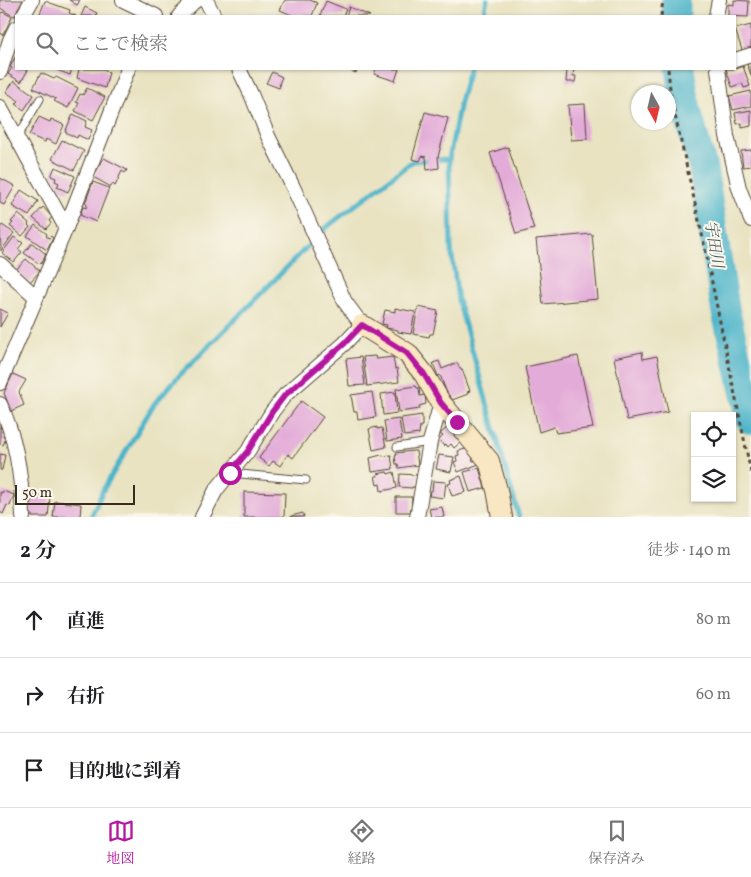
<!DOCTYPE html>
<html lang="ja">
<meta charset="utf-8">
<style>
body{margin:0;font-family:Vollkorn,"Noto Serif JP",serif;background:#f6f6f6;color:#202124}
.controls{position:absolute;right:15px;bottom:15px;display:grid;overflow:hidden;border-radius:0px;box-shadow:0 1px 4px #0004}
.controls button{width:45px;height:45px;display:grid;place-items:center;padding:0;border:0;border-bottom:1px solid #e0e0e0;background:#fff;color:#202124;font:25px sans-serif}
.compass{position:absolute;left:631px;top:85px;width:45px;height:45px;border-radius:50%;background:#fff;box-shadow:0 1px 4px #0004;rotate:172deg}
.scale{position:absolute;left:15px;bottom:12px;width:120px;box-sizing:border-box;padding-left:5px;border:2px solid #3b2a1e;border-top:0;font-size:14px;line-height:18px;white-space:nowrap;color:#3b2a1e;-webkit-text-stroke:4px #fbf7ec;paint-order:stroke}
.stop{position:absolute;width:15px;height:15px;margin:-11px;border:4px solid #b5179e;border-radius:50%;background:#fff}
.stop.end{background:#b5179e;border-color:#fff;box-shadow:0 1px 5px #0008}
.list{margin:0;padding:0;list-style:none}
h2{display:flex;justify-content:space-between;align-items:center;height:65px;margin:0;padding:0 20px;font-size:21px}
h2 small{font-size:16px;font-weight:400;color:#757577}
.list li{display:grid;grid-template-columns:32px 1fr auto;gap:15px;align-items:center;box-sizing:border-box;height:75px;padding:0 20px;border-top:1px solid #e0e0e0}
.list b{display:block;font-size:19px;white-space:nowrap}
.list em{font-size:16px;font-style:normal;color:#757577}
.icon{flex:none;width:28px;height:28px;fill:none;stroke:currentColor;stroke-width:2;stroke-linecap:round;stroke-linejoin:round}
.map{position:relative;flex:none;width:751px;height:517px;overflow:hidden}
.search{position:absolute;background:#fff;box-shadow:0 1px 4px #0004;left:15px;right:15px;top:15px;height:55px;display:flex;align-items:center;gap:12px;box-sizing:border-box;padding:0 18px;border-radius:0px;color:#757577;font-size:19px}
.sheet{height:290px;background:#fff}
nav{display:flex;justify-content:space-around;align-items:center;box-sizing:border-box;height:70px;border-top:1px solid #e0e0e0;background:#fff;font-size:14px;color:#757577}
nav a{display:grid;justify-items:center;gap:2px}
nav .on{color:#b5179e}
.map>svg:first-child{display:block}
</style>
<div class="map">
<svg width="751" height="517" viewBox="0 0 751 517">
<rect width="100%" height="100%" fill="#fbf7ec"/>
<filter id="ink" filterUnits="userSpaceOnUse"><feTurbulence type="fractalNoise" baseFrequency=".02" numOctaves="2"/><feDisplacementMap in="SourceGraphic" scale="10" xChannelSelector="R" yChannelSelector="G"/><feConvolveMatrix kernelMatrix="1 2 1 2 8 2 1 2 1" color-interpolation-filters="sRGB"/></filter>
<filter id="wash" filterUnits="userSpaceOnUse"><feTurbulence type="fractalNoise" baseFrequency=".0096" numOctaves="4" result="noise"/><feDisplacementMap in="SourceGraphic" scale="20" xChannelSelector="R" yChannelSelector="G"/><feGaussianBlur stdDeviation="1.12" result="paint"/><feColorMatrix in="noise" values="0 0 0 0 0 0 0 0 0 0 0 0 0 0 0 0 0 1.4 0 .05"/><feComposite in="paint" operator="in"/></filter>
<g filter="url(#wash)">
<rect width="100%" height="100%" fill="#e9e3c2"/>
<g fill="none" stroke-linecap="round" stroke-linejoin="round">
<!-- stream -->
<path stroke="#4bb4c9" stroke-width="5" d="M483 16 487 0
M449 159 451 248 458 300 519 517
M91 517 103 490 154 404 177 378 328 226 413 161 449 159 460 102 469 69"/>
<!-- river -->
<path stroke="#4bb4c9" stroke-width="29" d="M676 0V16
M680 69 687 111 703 168 725 308 751 420"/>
</g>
<g id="blocks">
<!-- building -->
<path fill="#e3acd8" d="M0 0H23L17 11 18 12 16 15 13 16 0 8Z
M69 0H80L77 5Z
M285 0H310L317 3 312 16H294L280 10Z
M734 0 749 1 748 17 728 16V4L734 5Z
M45 1 70 10 69 13 76 16H39Z
M326 1 346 9 343 16H320Z
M85 7 97 13 96 16H81Z
M349 7 370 16H346Z
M0 12 2 13 3 12 12 17 3 35 0 33Z
M751 25V48L742 50 735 29Z
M16 56V69L28 70 21 82 8 74 12 68 10 67Z
M751 62V75L747 64Z
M743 66 750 86 744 88 742 83 732 87 726 69H735Z
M54 69H72L70 75Z
M79 69H105V71L109 72 105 88 77 78Z
M345 69H358L356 73Z
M376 69H399L395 81 374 74Z
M567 69H574L573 76H576L575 82H566Z
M272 72 282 77 279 84 280 85 279 88 266 83Z
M41 73 54 79 56 77 78 88 68 108 54 101 56 99 33 88Z
M14 81 34 95 24 110 16 104 19 101 6 92Z
M87 88 105 97 93 120 75 111 79 103 76 102 80 94 83 95Z
M751 91V106L733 110 729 96Z
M585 104 587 139 571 140 568 105Z
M751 110V126L742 128V123L737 124 735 113Z
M425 112 448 118 438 157 439 168 427 170 426 157 422 156 420 161 412 159Z
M73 114 87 121 85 127 92 130 88 140 78 135 77 138 65 132Z
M39 117 50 122 51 119 64 125 56 144 46 139 45 142 29 135Z
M62 140 84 151 74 170 52 159Z
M508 147 534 229 516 234 490 153Z
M751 150V166L743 167 741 151Z
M104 158 127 170 125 173 122 171 115 186 112 184 111 187 93 177Z
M55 167 75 176 68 192 57 187 59 183 55 181 56 178 51 176Z
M0 178 15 186 4 205 0 203Z
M93 182 109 188 96 222 80 215 83 207 86 208 87 204 85 203Z
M21 190 38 201 29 216 12 206Z
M43 207 52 217 49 221 51 223 46 229 33 218Z
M18 214 29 223 28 225 30 227 22 236 10 226 13 223 11 222Z
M2 225 14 233 1 251 0 228Z
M35 225 47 234 46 236 49 238 51 236 53 238 47 250 27 236Z
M592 234 598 299 543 304 536 239Z
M14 237 23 243 18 249 22 252 14 262 2 253Z
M32 243 46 254 41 264 39 262 38 263 24 253Z
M26 259 40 271 29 283 16 270Z
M418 307 438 311 433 334H430L429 337 413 334Z
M395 308 415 312 411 334 398 332V330L386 328 387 325 382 324 385 310 395 312Z
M0 309 8 313 0 327Z
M642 352 643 359 657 356 668 412 627 420 614 358Z
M375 356 376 359 393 357 395 369 397 368 399 382 367 386 363 357Z
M578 356 593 428 556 433 554 427 539 432 525 367Z
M361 357 365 385 349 386 346 359Z
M439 361 442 369 457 363 460 369H462L470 391 467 392 468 394 452 400 450 396H448L440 375 438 376 433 363Z
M13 374 26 380 19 392 24 405 11 411 4 393Z
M416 386 417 388H419L420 396 425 395 426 404 419 406 420 409 399 412 396 389Z
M372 392 376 417 358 420 357 412H354L351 395Z
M395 392 397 413 383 415 381 394Z
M301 401 323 417 293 458 288 454 280 466 273 461 269 466 259 458Z
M422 415V426H420L419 434 404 436 401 418Z
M399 419 402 439 387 441 384 421Z
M0 422 2 423 0 428H3L2 432 5 433 3 437 6 438 3 445 0 444Z
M449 426 462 441 454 448 451 444 448 447 446 444 444 446 439 440 443 436 440 434Z
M377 427V429L382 428 386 447 373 450 369 429Z
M469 448 475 458 472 459 473 461 477 460 479 464 458 472 454 462 457 461 456 456 459 455 458 451Z
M413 451H416L418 465 399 468 398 464H396L395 456 397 455 396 453Z
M0 454 5 455 2 470H0Z
M381 455 382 456 391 455 393 469 372 472 370 458Z
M439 455 454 457 451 472 436 469Z
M479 468 485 488 470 492 464 472Z
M387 472 388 474 394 472 397 488 381 491 380 484 377 485 375 476H378L377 474Z
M400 474 418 475 417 487H412V488L399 487Z
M461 476 466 492 452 496 448 484 451 483 450 480Z
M433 481 446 482 444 498 429 496 430 491H432Z
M3 491 14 495 10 506 7 505 3 514 0 512V492L2 493Z
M244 492 285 493 284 517H244Z
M32 495 50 497 48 517H32V514H29Z
M396 497H412L411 512H396Z
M55 501 81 504 80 517H53Z
M442 507 444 517H431L429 509Z
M303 513 304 517H291V516Z"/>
</g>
</g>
<g filter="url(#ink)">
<use href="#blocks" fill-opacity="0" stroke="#554637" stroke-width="1"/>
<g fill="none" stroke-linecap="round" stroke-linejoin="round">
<!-- lane casing -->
<g stroke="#554637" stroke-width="9">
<path id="lane" d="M17 138 40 99
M397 447 430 442
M230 473 306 480"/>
</g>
<!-- street casing -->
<g stroke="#554637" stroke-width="16">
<path id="street" d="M123 0 156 16
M206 0 214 16
M23 16 32 0
M179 16 196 0
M716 16 719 0
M735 60 751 55
M718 69 727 136 739 188 751 220
M0 72 10 40 16 28
M0 107 66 228
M0 264 36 297
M0 383 66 228 128 69
M0 404C16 437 22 481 23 517
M202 517 216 490 248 451 272 412 285 395 344 344 362 325 345 302 293 187 268 136 251 94 239 69
M417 517 430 442 441 403"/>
</g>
<!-- secondary casing -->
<g stroke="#554637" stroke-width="22">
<path id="secondary" d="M362 325 407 353 424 374 441 403 489 461 497 490 502 517"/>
</g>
<!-- path -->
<path stroke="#554637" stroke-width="3" stroke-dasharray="4 4" stroke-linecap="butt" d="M661 16 663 0
M668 69 671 98 702 234 751 473"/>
<!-- lane -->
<use href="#lane" stroke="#fff" stroke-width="7"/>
<!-- street -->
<use href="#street" stroke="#fff" stroke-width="14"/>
<!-- secondary -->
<use href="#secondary" stroke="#f9e7c3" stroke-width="20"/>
</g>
</g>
<g fill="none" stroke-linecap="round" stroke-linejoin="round" filter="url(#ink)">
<!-- route -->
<path stroke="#b5179e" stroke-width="6" d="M230 473 248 451 272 412 285 395 344 344 362 325 407 353 424 374 441 403 457 422"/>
</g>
<g text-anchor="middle" stroke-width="4" stroke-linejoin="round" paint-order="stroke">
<!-- water labels -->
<g font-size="16" font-style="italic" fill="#415a5a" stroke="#fbf7ec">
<text transform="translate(715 244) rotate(81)" y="6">宇田川</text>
</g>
</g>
</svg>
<div class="controls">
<button><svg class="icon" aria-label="locate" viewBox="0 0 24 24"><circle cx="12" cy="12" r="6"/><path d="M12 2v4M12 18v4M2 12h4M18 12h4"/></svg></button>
<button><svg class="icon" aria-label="layers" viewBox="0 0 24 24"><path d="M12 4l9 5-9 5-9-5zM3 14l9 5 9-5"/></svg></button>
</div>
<svg class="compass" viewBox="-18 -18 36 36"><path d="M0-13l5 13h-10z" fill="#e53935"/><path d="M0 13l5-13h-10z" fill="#757577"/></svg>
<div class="scale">50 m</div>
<div class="stop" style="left:230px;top:473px"></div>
<div class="stop end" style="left:457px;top:422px"></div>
<div class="search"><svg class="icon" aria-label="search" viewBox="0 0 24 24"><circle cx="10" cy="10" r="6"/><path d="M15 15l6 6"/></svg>ここで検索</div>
</div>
<section class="sheet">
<h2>2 分<small>徒歩 · 140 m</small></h2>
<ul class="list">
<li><svg class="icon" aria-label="ahead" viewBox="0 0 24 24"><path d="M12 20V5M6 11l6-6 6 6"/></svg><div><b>直進</b></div><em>80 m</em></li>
<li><svg class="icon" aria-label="right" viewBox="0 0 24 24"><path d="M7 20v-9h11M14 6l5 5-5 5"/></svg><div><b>右折</b></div><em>60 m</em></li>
<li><svg class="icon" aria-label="arrive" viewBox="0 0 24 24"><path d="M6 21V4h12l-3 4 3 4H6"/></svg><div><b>目的地に到着</b></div></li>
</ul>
</section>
<nav>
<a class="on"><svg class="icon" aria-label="map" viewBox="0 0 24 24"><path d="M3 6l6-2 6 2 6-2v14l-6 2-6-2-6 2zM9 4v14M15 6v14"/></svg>地図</a>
<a><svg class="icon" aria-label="directions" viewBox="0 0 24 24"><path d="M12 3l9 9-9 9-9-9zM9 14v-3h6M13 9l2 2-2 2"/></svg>経路</a>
<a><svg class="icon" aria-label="saved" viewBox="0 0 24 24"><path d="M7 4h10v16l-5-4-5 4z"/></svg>保存済み</a>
</nav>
